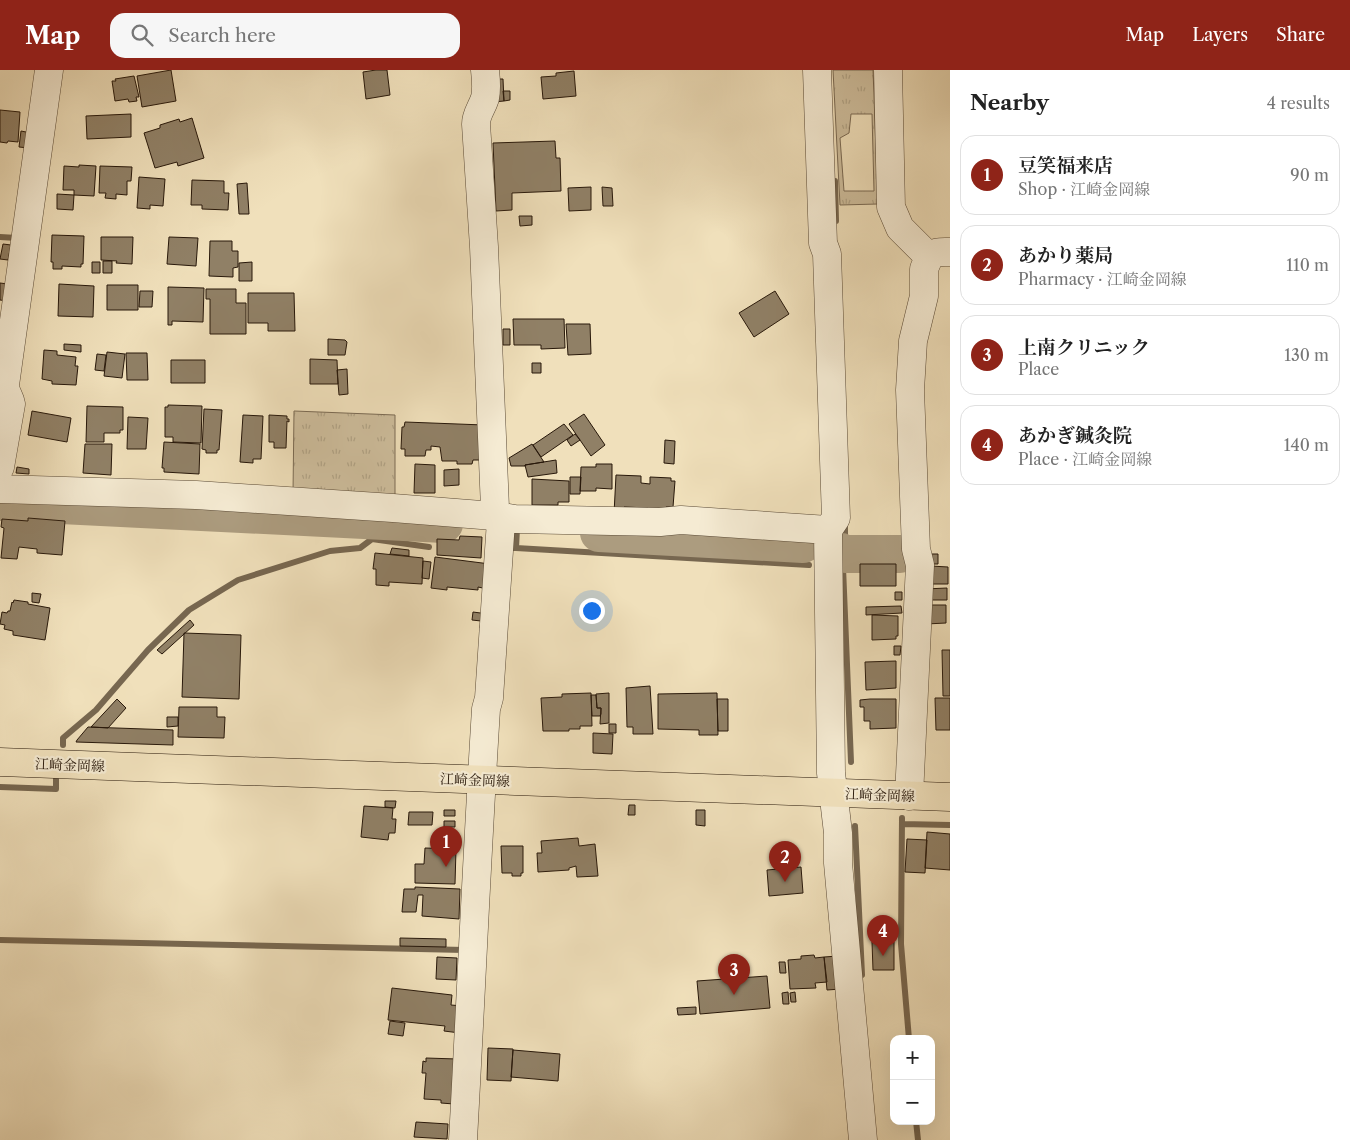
<!DOCTYPE html>
<meta charset="utf-8">
<style>
body{margin:0;font-family:"Libre Caslon Text","Noto Serif JP",serif;background:#f6f6f6;color:#222}
.controls{position:absolute;right:15px;bottom:15px;display:grid;overflow:hidden;border-radius:10px;box-shadow:0 5px 20px #0002}
.controls button{width:45px;height:45px;display:grid;place-items:center;padding:0;border:0;border-bottom:1px solid #e0e0e0;background:#fff;color:#222;font:25px sans-serif}
.you{position:absolute;left:591px;top:540px;width:18px;height:18px;margin:-12px;border:4px solid #fff;border-radius:50%;background:#1a73e8;box-shadow:0 0 0 8px #1a73e833}
.badge{display:grid;place-items:center;width:32px;height:32px;border-radius:50%;background:#8f2418;color:#fff;font-size:16px;font-weight:700}
.pin{position:absolute;translate:-50% -41px;filter:drop-shadow(0 1px 2px #0008)}
.pin::after{content:'';position:absolute;top:26px;width:18px;height:15px;background:inherit;clip-path:polygon(0 0,100% 0,50% 100%)}
.list{margin:0;padding:0;list-style:none}
h2{display:flex;justify-content:space-between;align-items:center;height:65px;margin:0;padding:0 20px;font-size:21px}
h2 small{font-size:16px;font-weight:400;color:#767676}
.list li{display:grid;grid-template-columns:32px 1fr auto;gap:15px;align-items:center;box-sizing:border-box;height:80px;margin:0 10px 10px;padding:0 10px;border:1px solid #e0e0e0;border-radius:15px}
.list b{display:block;font-size:19px;white-space:nowrap}
.list p{margin:0;font-size:16px;white-space:nowrap;color:#767676}
.list em{font-size:16px;font-style:normal;color:#767676}
.icon{flex:none;width:28px;height:28px;fill:none;stroke:currentColor;stroke-width:2;stroke-linecap:round;stroke-linejoin:round}
.map{position:relative;flex:none;width:950px;height:1070px;overflow:hidden}
header{display:flex;align-items:center;gap:30px;box-sizing:border-box;height:70px;padding:0 25px;background:#8f2418;color:#fff}
header strong{font-size:24px}
nav{display:flex;gap:28px;margin-inline-start:auto;font-size:18px}
.search{width:350px;height:45px;background:#f6f6f6;display:flex;align-items:center;gap:12px;box-sizing:border-box;padding:0 18px;border-radius:15px;color:#767676;font-size:19px}
main{display:flex}
aside{flex:1;background:#fff}
.map>svg:first-child{display:block}
</style>
<header>
<strong>Map</strong>
<div class="search"><svg class="icon" aria-label="search" viewBox="0 0 24 24"><circle cx="10" cy="10" r="6"/><path d="M15 15l6 6"/></svg>Search here</div>
<nav><a>Map</a><a>Layers</a><a>Share</a></nav>
</header>
<main>
<div class="map">
<svg width="950" height="1070" viewBox="0 0 950 1070">
<defs>
<pattern id="grass-tufts" width="24" height="20" patternUnits="userSpaceOnUse" patternTransform="scale(1.25)"><rect width="24" height="20" fill="#cebe9d"/><path d="M3 7l-1-3M5 7V3M7 7l1-3M15 17l-1-3M17 17v-4M19 17l1-3" fill="none" stroke="#b1a386"/></pattern>
</defs>
<rect width="100%" height="100%" fill="#f0e0bb"/>
<filter id="stains"><feTurbulence type="fractalNoise" baseFrequency=".004" numOctaves="4"/><feColorMatrix values="0 0 0 0 .2 0 0 0 0 .09 0 0 0 0 .02 0 0 0 .5 -.17"/></filter>
<radialGradient id="worn" r=".72"><stop offset=".6" stop-color="#630" stop-opacity="0"/><stop offset="1" stop-color="#630" stop-opacity=".3"/></radialGradient>
<!-- grass -->
<path fill="url(#grass-tufts)" stroke="#7b6b54" fill-rule="evenodd" d="M833 0H873L878 134 840 135ZM851 44H872L874 121H844L840 68 849 63Z
M294 341 395 345V427L293 423Z"/>
<g fill="none" stroke-linecap="round" stroke-linejoin="round">
<!-- stream -->
<path stroke="#776750" stroke-width="6" d="M835 111 836 151
M0 167 17 168
M845 451V484L843 497 851 692
M904 473 900 484 909 502
M516 478 517 458
M508 480V478H516L809 495
M63 675V668L96 640 148 580 189 540 238 510 330 481 360 478 372 469 429 477
M0 717 56 719V709
M902 748 901 874 909 969
M902 754 950 755
M855 756 862 905
M0 870 465 880
M916 1051 918 1070"/>
<!-- river -->
<path stroke="#ac9c7f" stroke-width="38" d="M0 432 444 454
M599 463 803 474
M841 482 845 484H900"/>
</g>
<!-- building -->
<path fill="#908066" stroke="#28180a" d="M171 0 176 31 142 37 137 6Z
M376 0H387L390 25 366 29 363 2Z
M574 1 576 26 543 29 541 7 556 6V3Z
M134 6 139 27H136L137 31 129 32 128 29 115 31 112 11H116L115 9Z
M492 9H503L504 31 493 32Z
M503 21H510V30L504 31Z
M0 40 20 42 18 72 8 71 7 73 0 72Z
M131 44V67L87 69 86 46Z
M192 48 204 88 178 96 177 92 155 98 144 63 160 58V55L179 49 180 52Z
M21 61 31 63 29 78 19 77Z
M555 71 556 88H560L561 121 512 123V140L496 141 493 73Z
M79 95 96 96 94 126 74 125V120H63L64 96 79 97Z
M100 96 132 97 131 111H127V125L116 124V129L105 128 106 123H99Z
M139 107 165 109 163 136 150 135V139L137 138Z
M192 110 224 111V123H229L228 140 202 139V135H191Z
M247 113 249 144H239L237 114Z
M591 117V140L569 141 568 118Z
M602 117 612 118 613 136H603Z
M57 124 74 125 73 140 57 139Z
M519 146H532V155L520 156Z
M52 165 84 166 83 194H81V197L62 196V199H53V192H51Z
M101 167H133L132 194 116 193 117 191 101 190Z
M169 167 198 168 196 196 167 194Z
M210 171H232V181H238V197L233 198V207L209 206Z
M3 174 11 175 8 190 0 189Z
M103 191H112V203H103Z
M92 192H100V203H92Z
M252 192V211H239V193Z
M0 213 8 214V231L0 230Z
M59 214 94 216 93 247 58 246Z
M107 215H138V240H107Z
M168 217 204 218 203 252 172 251V255H168Z
M206 219H236V233H246V264H210V229H206Z
M140 221H153L152 237H139Z
M775 221 789 244 754 267 739 243Z
M248 223H294L295 261H268V253H248Z
M513 249H564L565 278 541 279V275H514Z
M566 254H590L591 284 568 285Z
M503 259H510V275H503Z
M328 269 345 270 347 272 345 285H328Z
M64 274 81 275V282L64 280Z
M44 280 57 281V285L76 287 75 296H78L76 315 52 314V311L42 309Z
M107 282 125 284 122 308 104 306Z
M126 283H147L148 310H127Z
M97 284 106 285 104 301 95 300Z
M310 289 337 290 338 314H310Z
M171 290H205V313H171Z
M532 293H541V303H532Z
M347 299 348 324 339 325 337 300Z
M168 335 202 336 201 373 173 372V367H165V337H168Z
M87 336 123 337V360H120V363H104V372H86Z
M204 339 222 340 219 380H217V383H206V380L202 379Z
M32 341 71 348 67 372 28 365Z
M584 344 605 375 591 386 569 354Z
M243 345 263 346 261 389H253V393L240 392Z
M269 345 287 346V349H289V352L287 351 286 378H274V372H269Z
M128 347 148 348 146 379H127Z
M405 352 484 355 482 390H473L472 394H457V391H442L440 377 431 376V380H426L425 386H405V379H401L402 357H404Z
M564 354 573 365 541 387 533 375Z
M575 364 580 370 571 376 567 370Z
M665 370 675 371 674 394 664 393Z
M164 372 200 374 199 404 164 402V398H162Z
M85 374H112L111 405 83 403Z
M532 374 544 392 525 395V396H511L509 388Z
M556 390 557 403 528 407 525 395Z
M415 394 435 395V423H414Z
M596 394H612V419L596 418V421H580L581 397H596Z
M17 397 29 399V404L16 403Z
M459 399V415L444 416V400Z
M616 405 641 406V413L650 414V407L671 408V411H675L673 437H666V442L648 441V438L624 437 623 445 614 444Z
M570 407H581L580 424H570Z
M532 409 569 411V432H558V435H532Z
M28 448 65 451 62 485 37 483V479L19 477 17 489 1 488 4 458 1 457 2 449 28 451Z
M460 466 482 467 481 488 437 485V469L459 470Z
M392 478 409 480V486L390 484Z
M375 483 423 488 422 514 389 512V516L376 515V499H373Z
M929 484H938V494H928Z
M435 487 490 494 487 519 478 517V520L447 517V520L431 518Z
M423 491 431 492 429 509 422 508Z
M860 494H896V516H860Z
M931 496 948 497V514H931Z
M947 518V530H925V519Z
M895 522H902V530H895Z
M32 523 41 524 39 533 32 532Z
M14 530 28 532V534L50 538 45 570 13 565V561L4 559 5 555 0 554 2 542 7 543 8 541H10L12 532 13 533Z
M926 535H946V553L926 554Z
M901 536 902 543 866 545V537Z
M473 542 488 544 486 558H480L481 551 472 550Z
M872 545 898 546V566H896V569L872 570Z
M190 550 194 555 162 584 157 580Z
M184 563 241 565 239 629 182 627Z
M894 576H901L900 585H894Z
M942 580H950V626H943Z
M896 591V618L866 620 865 592Z
M650 616 653 664H633V657H627L626 618Z
M591 623 592 656H580V659H569V661H543L541 628 562 627V624Z
M609 623V653L600 654 601 638H597L596 624Z
M717 623 718 665H699V660L658 659V624Z
M591 625H596L597 638H601V644L600 646H592Z
M935 628H950V660H936Z
M117 629 126 638 108 658 91 657Z
M717 629H728V661H718Z
M870 629H896V658L870 659V651H864V637H860V630Z
M179 637H217V647H225L224 668 178 667Z
M167 647H178V656L167 657Z
M609 654H616V663H609Z
M88 657 173 660V675L76 672 77 670Z
M593 663 613 664 612 684 593 683Z
M385 731H396L395 738 385 737Z
M629 735H635V745H628Z
M364 736 393 738 392 749H396L395 763H389L388 770 361 767Z
M444 740H455V746H444Z
M696 740H705V756L696 755Z
M409 742H433L432 755H408Z
M444 751H455V757H444Z
M927 762 950 764V800L925 798Z
M578 768 579 776 595 774 598 806 577 807 576 796 569 798V800L538 802 537 783H542L541 771Z
M907 769 927 770 925 803 905 802Z
M501 776H523V803H521V806H512V803H502Z
M425 778 456 779 455 814 415 813V794H424Z
M801 797 803 823 769 826 767 800Z
M415 817 460 819 459 849 422 846 423 825H418L416 842H402L404 819H415Z
M400 868 446 869V877L400 876Z
M872 872H894V900H873Z
M814 885 815 888 824 887 827 912 815 913 816 918 790 919 788 890 801 889V886Z
M838 886 841 919 827 920 824 887Z
M437 887 457 888 456 910 436 909Z
M779 892H785L786 903H780Z
M767 906 770 938 700 944 697 911Z
M392 918 452 925 451 935 463 936 460 963 444 961 445 956 388 950Z
M788 922 789 934H783L782 923Z
M795 922 796 932H791L790 923Z
M696 937V944L678 945 677 938Z
M390 951 405 953 403 966 388 964Z
M488 978 513 979 511 1011 487 1010Z
M513 980 560 984 558 1011 511 1007Z
M426 988 457 989 454 1034 441 1033V1030L424 1029 426 1003H422L423 991 426 992Z
M416 1052 448 1054 447 1069 414 1067Z"/>
<g fill="none" stroke-linecap="round" stroke-linejoin="round">
<!-- minor casing -->
<g stroke="#5a4a36" stroke-width="29">
<path id="minor" d="M817 0 823 173 827 184 836 448 828 460 831 703 838 763V793L863 1070
M888 0 891 137 900 158 929 187C935 181 942 182 950 182
M0 397 11 334C10 327 5 323 5 315L49 0
M0 419 196 425 393 438 494 446 515 449 660 452 681 450 828 460
M909 726 920 495 916 479 910 320 913 271 924 226V199L929 187
M463 1070C471 926 477 782 486 639L489 628 501 451 495 438 484 177 476 54C476 44 482 38 485 28 487 19 486 9 485 0"/>
</g>
<!-- major casing -->
<g stroke="#28180a" stroke-width="29">
<path id="major" d="M0 692 950 727"/>
</g>
<!-- minor -->
<use href="#minor" stroke="#f5ebd3" stroke-width="28"/>
<!-- major -->
<use href="#major" stroke="#f0e0bb" stroke-width="28"/>
</g>
<g text-anchor="middle" stroke-width="4.5" stroke-linejoin="round" paint-order="stroke">
<!-- street labels -->
<g font-size="14" fill="#28180a" stroke="#f5ebd3">
<text transform="translate(70 695) rotate(2)" y="5">江崎金岡線</text>
<text transform="translate(475 710) rotate(2)" y="5">江崎金岡線</text>
<text transform="translate(880 725) rotate(2)" y="5">江崎金岡線</text>
</g>
</g>
<rect width="100%" height="100%" filter="url(#stains)"/>
<rect width="100%" height="100%" fill="url(#worn)"/>
</svg>
<div class="controls">
<button>+</button>
<button>−</button>
</div>
<div class="you"></div>
<div class="pin badge" style="left:446px;top:797px">1</div>
<div class="pin badge" style="left:785px;top:812px">2</div>
<div class="pin badge" style="left:734px;top:925px">3</div>
<div class="pin badge" style="left:883px;top:886px">4</div>
</div>
<aside>
<h2>Nearby<small>4 results</small></h2>
<ul class="list">
<li><span class="badge">1</span><div><b>豆笑福来店</b><p>Shop · 江崎金岡線</p></div><em>90 m</em></li>
<li><span class="badge">2</span><div><b>あかり薬局</b><p>Pharmacy · 江崎金岡線</p></div><em>110 m</em></li>
<li><span class="badge">3</span><div><b>上南クリニック</b><p>Place</p></div><em>130 m</em></li>
<li><span class="badge">4</span><div><b>あかぎ鍼灸院</b><p>Place · 江崎金岡線</p></div><em>140 m</em></li>
</ul>
</aside>
</main>
